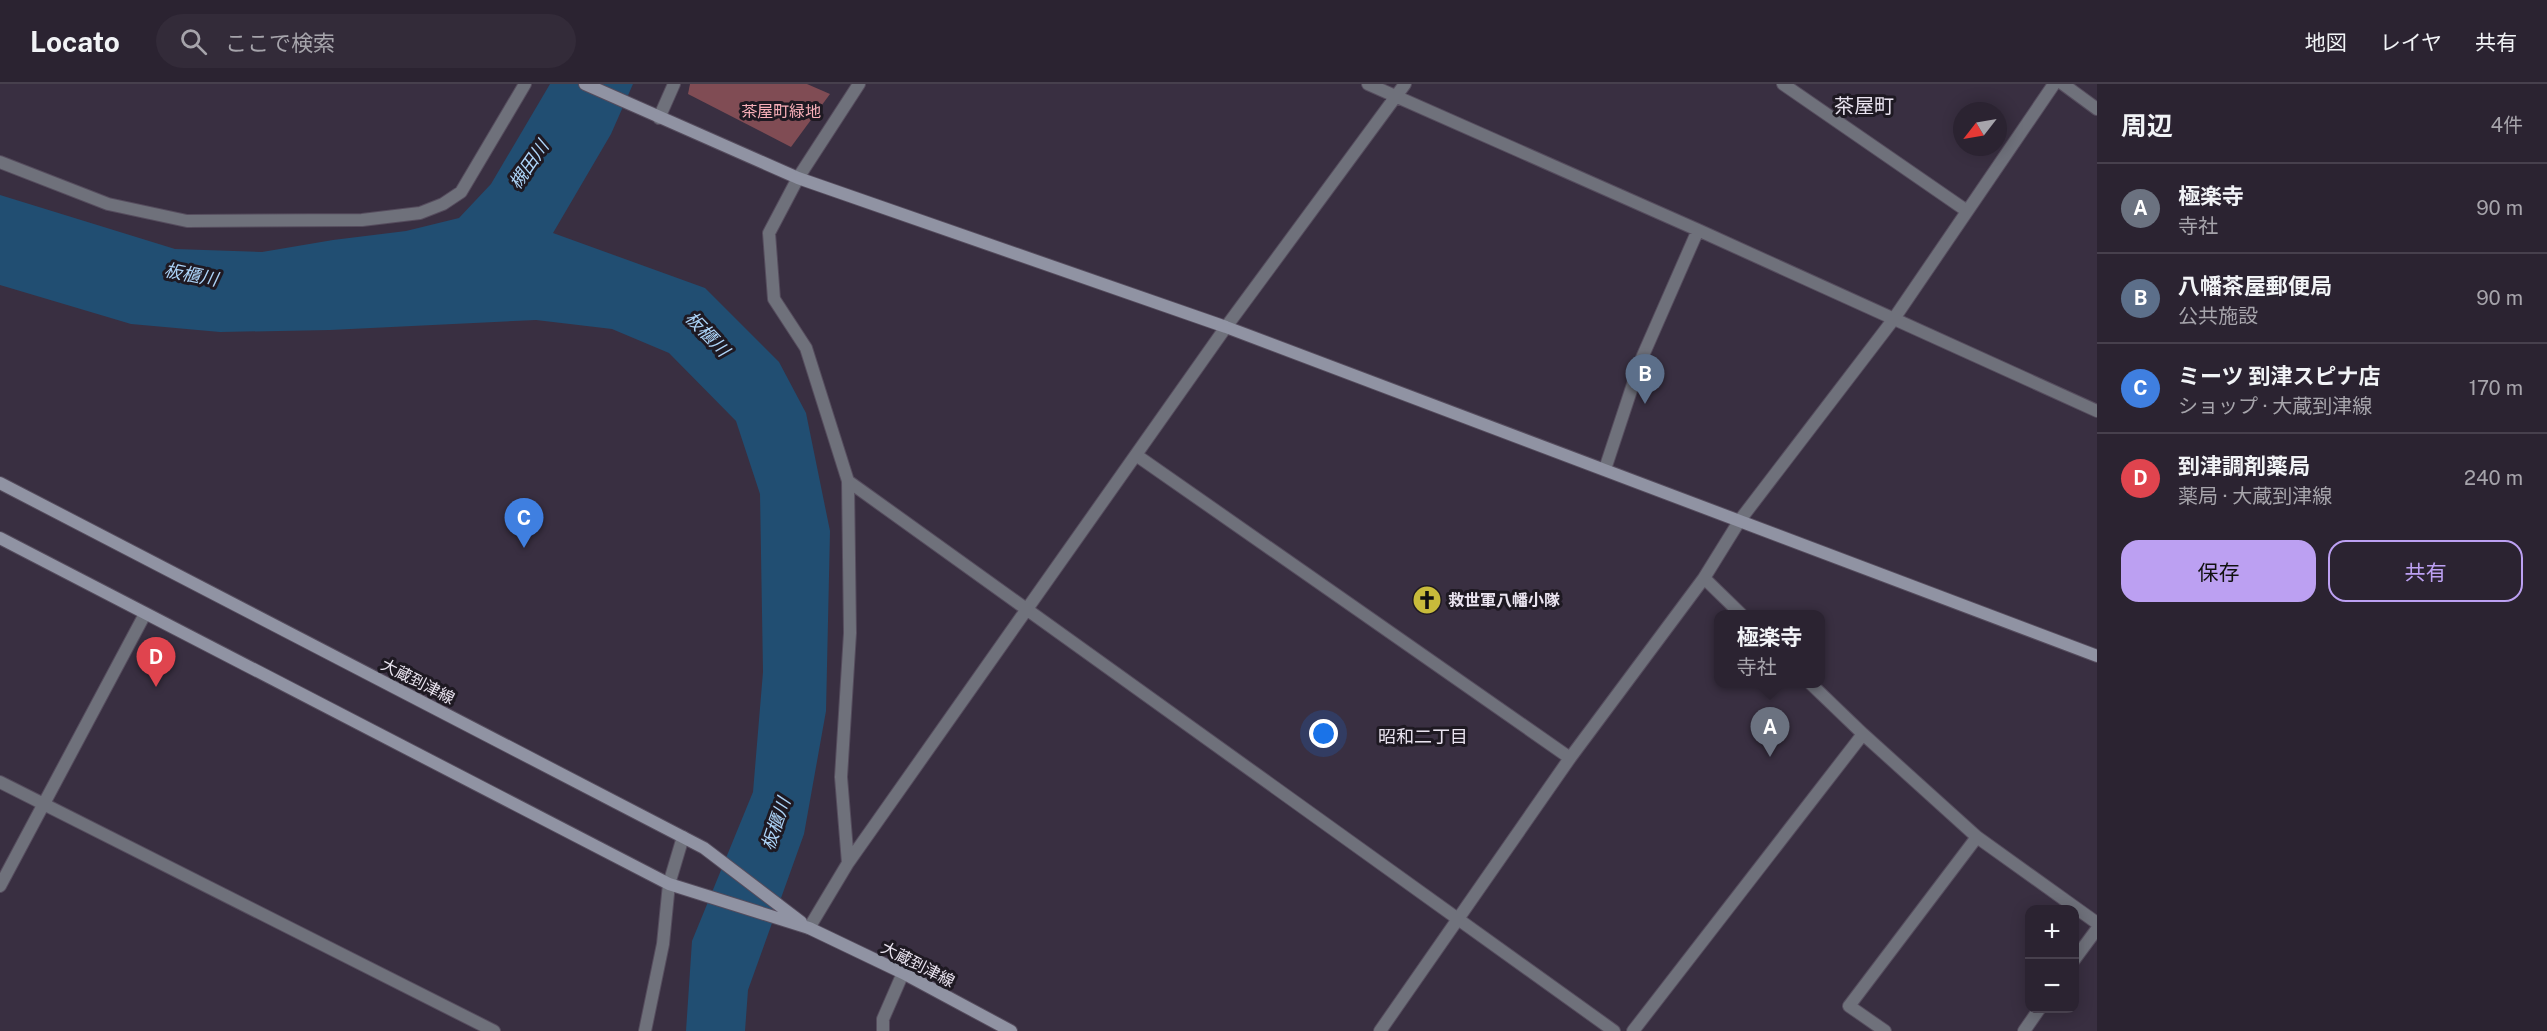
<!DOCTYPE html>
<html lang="ja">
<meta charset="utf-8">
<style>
body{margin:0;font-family:"Public Sans","Noto Sans JP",sans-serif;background:#332b39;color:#f1f3f6}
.controls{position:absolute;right:18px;bottom:18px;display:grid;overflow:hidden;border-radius:12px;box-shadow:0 3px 15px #0003}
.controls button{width:54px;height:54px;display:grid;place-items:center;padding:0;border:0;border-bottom:2px solid #47404d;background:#2b2331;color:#f1f3f6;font:30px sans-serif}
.compass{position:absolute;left:1953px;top:18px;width:54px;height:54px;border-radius:50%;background:#2b2331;box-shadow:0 3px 15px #0003;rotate:239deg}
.you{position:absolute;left:1324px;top:650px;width:21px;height:21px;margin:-15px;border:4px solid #fff;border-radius:50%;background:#1a73e8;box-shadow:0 0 0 9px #1a73e833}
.badge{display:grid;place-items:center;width:39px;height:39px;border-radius:50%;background:#bca0f2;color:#fff;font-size:20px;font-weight:700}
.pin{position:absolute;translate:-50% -50px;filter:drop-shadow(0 2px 3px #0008)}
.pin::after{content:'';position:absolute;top:32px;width:21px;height:18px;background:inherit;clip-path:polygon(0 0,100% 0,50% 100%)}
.popup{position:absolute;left:1714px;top:526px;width:111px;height:78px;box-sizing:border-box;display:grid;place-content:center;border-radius:12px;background:#2b2331;filter:drop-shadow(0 2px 4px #0005);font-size:20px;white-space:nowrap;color:#a6a4ab}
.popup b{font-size:22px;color:#f1f3f6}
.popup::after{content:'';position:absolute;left:50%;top:100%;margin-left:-12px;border:12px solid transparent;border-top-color:#2b2331}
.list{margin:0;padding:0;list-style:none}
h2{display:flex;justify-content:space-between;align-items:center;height:78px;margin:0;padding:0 24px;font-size:26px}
h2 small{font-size:20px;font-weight:400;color:#a6a4ab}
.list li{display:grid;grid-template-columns:39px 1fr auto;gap:18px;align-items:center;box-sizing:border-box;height:90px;padding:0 24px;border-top:2px solid #47404d}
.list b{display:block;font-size:22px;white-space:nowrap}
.list p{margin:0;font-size:20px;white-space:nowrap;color:#a6a4ab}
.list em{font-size:20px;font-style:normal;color:#a6a4ab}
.actions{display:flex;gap:12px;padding:18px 24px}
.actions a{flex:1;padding:14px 0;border:2px solid #bca0f2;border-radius:18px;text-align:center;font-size:21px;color:#bca0f2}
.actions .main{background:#bca0f2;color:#111}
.icon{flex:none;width:33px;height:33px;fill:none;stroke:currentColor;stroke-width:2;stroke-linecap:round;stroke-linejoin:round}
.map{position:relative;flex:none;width:2097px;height:947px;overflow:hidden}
header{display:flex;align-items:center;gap:36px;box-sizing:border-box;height:84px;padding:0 30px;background:#2b2331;border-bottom:2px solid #47404d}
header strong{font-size:28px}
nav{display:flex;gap:33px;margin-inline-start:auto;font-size:21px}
.search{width:420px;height:54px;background:#332b39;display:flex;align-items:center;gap:15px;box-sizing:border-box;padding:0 21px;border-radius:33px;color:#a6a4ab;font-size:22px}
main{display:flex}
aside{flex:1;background:#2b2331}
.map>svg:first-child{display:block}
</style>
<header>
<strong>Locato</strong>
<div class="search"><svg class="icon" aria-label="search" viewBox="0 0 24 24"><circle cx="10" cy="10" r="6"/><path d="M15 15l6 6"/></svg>ここで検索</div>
<nav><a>地図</a><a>レイヤ</a><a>共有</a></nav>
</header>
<main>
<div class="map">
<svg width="2097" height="947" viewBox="0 0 2097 947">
<rect width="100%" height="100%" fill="#392f41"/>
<!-- green -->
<path fill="#804c54" d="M690 0H807L830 10 791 63 688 10Z"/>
<!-- water -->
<path fill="#214e72" d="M550 0H633L611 50 553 149 705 204 779 278 806 329 830 447 826 627 804 750 748 906 745 947H686L692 857 753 708 763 588 760 410 736 337 669 269 612 245 536 236 330 246 220 248 131 240 0 201V111L175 165 262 168 333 156 406 147 459 134 491 100Z"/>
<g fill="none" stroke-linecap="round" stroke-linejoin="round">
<!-- street casing -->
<g stroke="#554c5d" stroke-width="14">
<path id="street" d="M1368 0 1698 146 2097 327
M1783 0 1967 127
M2063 0 2097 25
M659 34 674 0
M0 78 108 120 187 137 362 136 420 129 443 120 461 108 525 0
M1136 371 1570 674
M1605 385 1641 276 1698 146
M848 397 1614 947
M1704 494 1741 530
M1811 600 1863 650 1977 753 2097 839
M0 698 494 947
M848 779 841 693 850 549 848 397 806 264 774 215 769 149 798 94 859 0
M0 802 145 530
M809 844 848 779 1027 525 1226 243 1405 0
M2074 876 2097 845
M645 947 663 860 669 800 683 753
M883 947V935L903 889
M1380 947 1570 674 1704 494 1740 436 1893 236 2054 0
M1633 947 1863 650
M1885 947 1849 922 1977 753
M2024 947 2040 924"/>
</g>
<!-- secondary casing -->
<g stroke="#554c5d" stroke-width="14">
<path id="secondary" d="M585 0 798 94 1226 243 2097 572
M0 399 704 764 801 838
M0 454 669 800 809 844 903 889 1011 947"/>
</g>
<!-- street -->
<use href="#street" stroke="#6f717b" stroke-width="12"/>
<!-- secondary -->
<use href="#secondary" stroke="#9093a3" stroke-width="12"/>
</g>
<!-- icons -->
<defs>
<g id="church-disc" transform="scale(1.5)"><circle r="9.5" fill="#c8bb3b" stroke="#1e1922"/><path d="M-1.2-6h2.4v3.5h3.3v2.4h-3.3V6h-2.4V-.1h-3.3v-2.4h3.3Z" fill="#111"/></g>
</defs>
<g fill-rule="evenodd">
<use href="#church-disc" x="1427" y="516"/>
</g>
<g text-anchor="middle" stroke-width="6" stroke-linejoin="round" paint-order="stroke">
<!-- park labels -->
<g font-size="16" fill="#f9b0b9" stroke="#1e1922">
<text x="781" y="33">茶屋町緑地</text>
</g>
<!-- poi labels -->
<g font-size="16" font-weight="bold" fill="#eae4f0" stroke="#1e1922" text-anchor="start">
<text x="1448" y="522">救世軍八幡小隊</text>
</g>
<!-- street labels -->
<g font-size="16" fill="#eae4f0" stroke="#1e1922">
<text transform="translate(418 597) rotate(27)" y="6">大蔵到津線</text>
<text transform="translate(918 880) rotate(27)" y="6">大蔵到津線</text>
</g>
<!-- water labels -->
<g font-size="18" font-style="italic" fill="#add4f8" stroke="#1e1922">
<text transform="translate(529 81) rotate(-55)" y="6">槻田川</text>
<text transform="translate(191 191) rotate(11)" y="6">板櫃川</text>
<text transform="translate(707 250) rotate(46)" y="6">板櫃川</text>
<text transform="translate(776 740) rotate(-71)" y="6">板櫃川</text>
</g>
<!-- neighbourhood labels -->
<g font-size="18" fill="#eae4f0" stroke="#1e1922">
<text x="1423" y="659">昭和二丁目</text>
</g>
<!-- quarter labels -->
<g font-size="20" fill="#eae4f0" stroke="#1e1922">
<text x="1864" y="29">茶屋町</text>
</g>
</g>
</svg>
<div class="controls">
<button>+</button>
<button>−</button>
</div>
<svg class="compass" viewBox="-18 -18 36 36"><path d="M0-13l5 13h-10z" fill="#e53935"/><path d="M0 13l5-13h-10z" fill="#a6a4ab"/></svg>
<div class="you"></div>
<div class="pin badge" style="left:1770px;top:673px;background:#6b7280">A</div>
<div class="popup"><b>極楽寺</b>寺社</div>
<div class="pin badge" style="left:1645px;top:320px;background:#5c6f8a">B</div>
<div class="pin badge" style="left:524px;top:464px;background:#3f7fe0">C</div>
<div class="pin badge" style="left:156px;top:603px;background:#e0444e">D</div>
</div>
<aside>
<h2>周辺<small>4件</small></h2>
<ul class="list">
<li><span class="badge" style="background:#6b7280">A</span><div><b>極楽寺</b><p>寺社</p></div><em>90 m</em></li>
<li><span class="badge" style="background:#5c6f8a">B</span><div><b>八幡茶屋郵便局</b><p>公共施設</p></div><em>90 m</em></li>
<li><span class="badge" style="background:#3f7fe0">C</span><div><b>ミーツ 到津スピナ店</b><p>ショップ · 大蔵到津線</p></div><em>170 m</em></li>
<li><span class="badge" style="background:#e0444e">D</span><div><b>到津調剤薬局</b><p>薬局 · 大蔵到津線</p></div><em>240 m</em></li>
</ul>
<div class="actions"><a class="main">保存</a><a>共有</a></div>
</aside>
</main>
